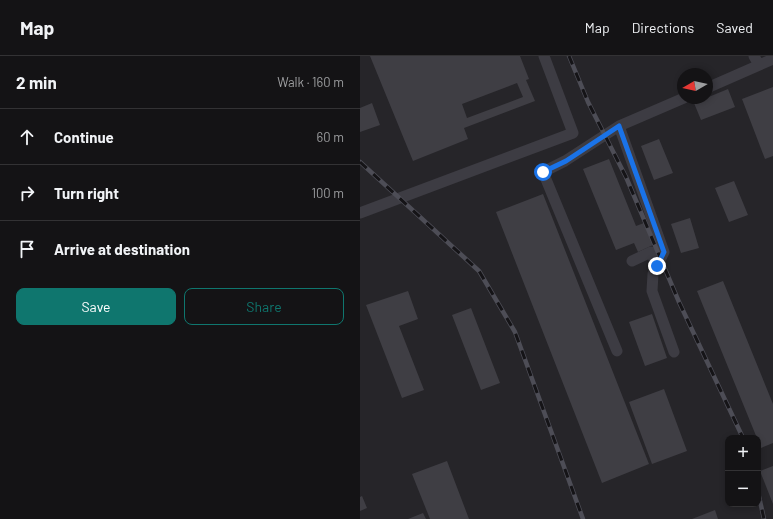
<!DOCTYPE html>
<meta charset="utf-8">
<style>
body{margin:0;font-family:Barlow,sans-serif;background:#1d1c1e;color:#f1f3f6}
.controls{position:absolute;right:12px;bottom:12px;display:grid;overflow:hidden;border-radius:8px;box-shadow:0 2px 6px #0003}
.controls button{width:36px;height:36px;display:grid;place-items:center;padding:0;border:0;border-bottom:1px solid #333234;background:#141315;color:#f1f3f6;font:20px sans-serif}
.compass{position:absolute;left:317px;top:12px;width:36px;height:36px;border-radius:50%;background:#141315;box-shadow:0 2px 6px #0003;rotate:261deg}
.stop{position:absolute;width:12px;height:12px;margin:-9px;border:3px solid #1a73e8;border-radius:50%;background:#fff}
.stop.end{background:#1a73e8;border-color:#fff;box-shadow:0 1px 4px #0008}
.list{margin:0;padding:0;list-style:none}
h2{display:flex;justify-content:space-between;align-items:center;height:52px;margin:0;padding:0 16px;font-size:17px}
h2 small{font-size:13px;font-weight:400;color:#9d9ea0}
.list li{display:grid;grid-template-columns:26px 1fr auto;gap:12px;align-items:center;box-sizing:border-box;height:56px;padding:0 16px;border-top:1px solid #333234}
.list b{display:block;font-size:15px;white-space:nowrap}
.list em{font-size:13px;font-style:normal;color:#9d9ea0}
.actions{display:flex;gap:8px;padding:12px 16px}
.actions a{flex:1;padding:9px 0;border:1px solid #0f766e;border-radius:8px;text-align:center;font-size:14px;color:#0f766e}
.actions .main{background:#0f766e;color:#fff}
.icon{flex:none;width:22px;height:22px;fill:none;stroke:currentColor;stroke-width:2;stroke-linecap:round;stroke-linejoin:round}
.map{position:relative;flex:none;width:413px;height:463px;overflow:hidden}
header{display:flex;align-items:center;gap:24px;box-sizing:border-box;height:56px;padding:0 20px;background:#141315;border-bottom:1px solid #333234}
header strong{font-size:19px}
nav{display:flex;gap:22px;margin-inline-start:auto;font-size:14px}
main{display:flex}
aside{flex:1;background:#141315}
.map>svg:first-child{display:block}
</style>
<header>
<strong>Map</strong>
<nav><a>Map</a><a>Directions</a><a>Saved</a></nav>
</header>
<main>
<aside>
<h2>2 min<small>Walk · 160 m</small></h2>
<ul class="list">
<li><svg class="icon" aria-label="ahead" viewBox="0 0 24 24"><path d="M12 20V5M6 11l6-6 6 6"/></svg><div><b>Continue</b></div><em>60 m</em></li>
<li><svg class="icon" aria-label="right" viewBox="0 0 24 24"><path d="M7 20v-9h11M14 6l5 5-5 5"/></svg><div><b>Turn right</b></div><em>100 m</em></li>
<li><svg class="icon" aria-label="arrive" viewBox="0 0 24 24"><path d="M6 21V4h12l-3 4 3 4H6"/></svg><div><b>Arrive at destination</b></div></li>
</ul>
<div class="actions"><a class="main">Save</a><a>Share</a></div>
</aside>
<div class="map">
<svg width="413" height="463" viewBox="0 0 413 463">
<rect width="100%" height="100%" fill="#1a191c"/>
<!-- built -->
<path fill="#262529" fill-rule="evenodd" d="M0 0H413V463H0ZM323 18H347V42H323ZM368 382H398V448H368Z"/>
<!-- building -->
<path fill="#3f3e44" fill-rule="evenodd" d="M10 0H160L169 23 166 24 175 45 104 72 108 83 53 105ZM157 27 163 41 107 62 102 48Z
M413 31V100L405 103 382 43Z
M368 33 375 51 341 64 334 47Z
M12 47 20 69 0 76V52Z
M299 83 313 117 294 124 281 90Z
M249 103 276 170 284 167 293 189 278 196 274 187 256 194 223 113Z
M374 125 388 159 369 166 355 132Z
M183 138 289 408 242 427 136 156Z
M330 162 339 192 321 197 311 168Z
M363 225 413 348V387L401 392 337 235Z
M48 235 58 263 39 270 64 334 42 342 6 249Z
M111 252 140 327 121 334 92 259Z
M292 258 307 302 285 310 269 266Z
M304 333 327 395 292 408 269 346Z
M87 405 109 463H70L52 418Z
M413 410V448L400 415Z
M2 440 7 452 0 455V441Z
M355 454 358 463H332Z
M63 457 66 463H48Z"/>
<g fill="none" stroke-linecap="round" stroke-linejoin="round">
<!-- minor -->
<path stroke="#3d3c43" stroke-width="11" d="M394 0 399 9
M347 32 413 3
M0 157 213 77 184 0
M272 205 291 196 297 210
M257 295 183 116 205 105 259 70
M314 296 292 235 293 218 304 196 259 70 324 42"/>
<!-- rail casing -->
<g stroke="#4d4d56" stroke-width="4.5">
<path id="rail" d="M209 0 228 46 266 121 319 246 383 382
M0 106 119 215 155 276 223 463
M398 436 404 463"/>
</g>
<!-- rail -->
<use href="#rail" stroke="#151417" stroke-width="3" stroke-dasharray="9" stroke-linecap="butt"/>
</g>
<g fill="none" stroke-linecap="round" stroke-linejoin="round">
<!-- route -->
<path stroke="#1a73e8" stroke-width="5" d="M183 116 206 105 259 70 304 196 297 210"/>
</g>
</svg>
<div class="controls">
<button>+</button>
<button>−</button>
</div>
<svg class="compass" viewBox="-18 -18 36 36"><path d="M0-13l5 13h-10z" fill="#e53935"/><path d="M0 13l5-13h-10z" fill="#9d9ea0"/></svg>
<div class="stop" style="left:183px;top:116px"></div>
<div class="stop end" style="left:297px;top:210px"></div>
</div>
</main>
